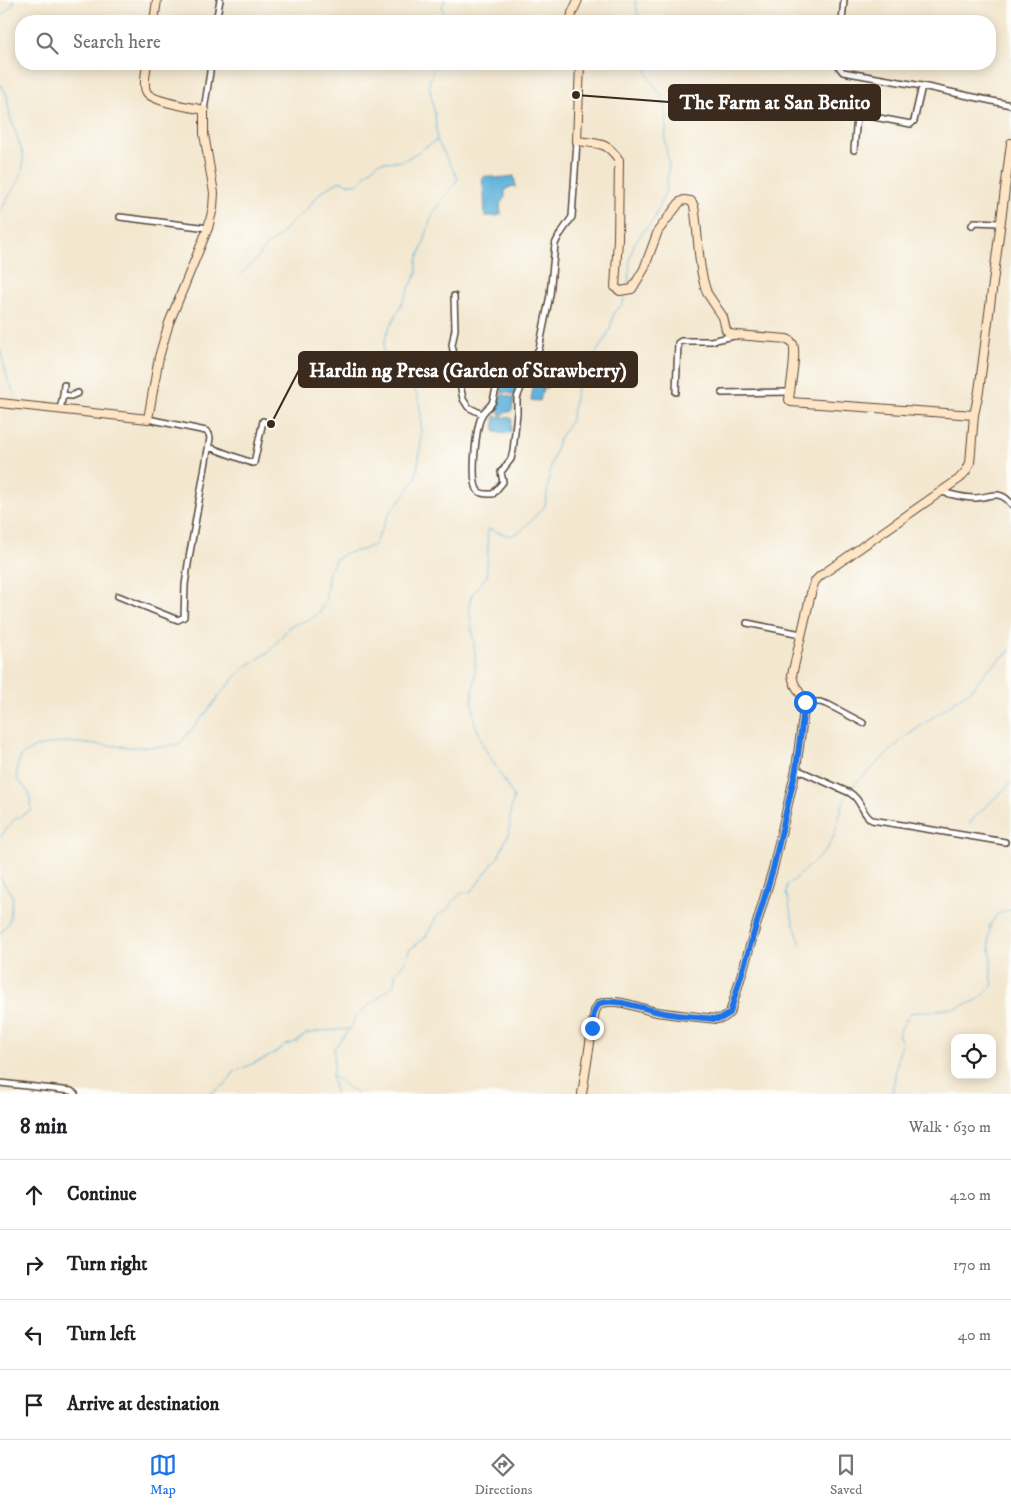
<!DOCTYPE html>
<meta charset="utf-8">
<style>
body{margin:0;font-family:"IM FELL DW Pica",serif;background:#f6f6f6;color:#202124}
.controls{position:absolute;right:15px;bottom:15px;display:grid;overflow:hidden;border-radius:10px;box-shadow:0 2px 12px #0003}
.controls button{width:45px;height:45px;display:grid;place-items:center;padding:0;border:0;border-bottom:1px solid #e0e0e0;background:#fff;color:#202124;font:25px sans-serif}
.stop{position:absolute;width:15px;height:15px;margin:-11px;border:4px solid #1a73e8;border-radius:50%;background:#fff}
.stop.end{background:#1a73e8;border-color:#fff;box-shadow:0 1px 5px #0008}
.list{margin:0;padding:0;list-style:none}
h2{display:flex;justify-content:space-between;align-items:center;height:65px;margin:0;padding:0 20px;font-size:21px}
h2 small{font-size:16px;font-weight:400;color:#757577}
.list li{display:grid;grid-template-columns:32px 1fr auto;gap:15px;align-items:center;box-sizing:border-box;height:70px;padding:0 20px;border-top:1px solid #e0e0e0}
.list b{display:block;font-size:19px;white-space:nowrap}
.list em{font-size:16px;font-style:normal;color:#757577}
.icon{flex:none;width:28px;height:28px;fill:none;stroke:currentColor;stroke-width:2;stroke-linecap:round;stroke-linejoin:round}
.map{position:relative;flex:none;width:1011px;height:1094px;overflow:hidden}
.search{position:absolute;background:#fff;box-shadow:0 2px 12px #0003;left:15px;right:15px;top:15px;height:55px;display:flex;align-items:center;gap:12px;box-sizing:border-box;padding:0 18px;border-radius:20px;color:#757577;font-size:19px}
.sheet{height:345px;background:#fff}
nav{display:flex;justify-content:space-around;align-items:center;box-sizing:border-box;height:70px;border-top:1px solid #e0e0e0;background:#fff;font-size:14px;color:#757577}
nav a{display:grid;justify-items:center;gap:2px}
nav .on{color:#1a73e8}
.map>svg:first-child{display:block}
</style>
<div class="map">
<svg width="1011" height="1094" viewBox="0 0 1011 1094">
<rect width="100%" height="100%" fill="#fdfcf7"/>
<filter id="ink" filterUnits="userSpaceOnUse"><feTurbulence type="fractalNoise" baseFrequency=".02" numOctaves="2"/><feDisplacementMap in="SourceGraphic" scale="10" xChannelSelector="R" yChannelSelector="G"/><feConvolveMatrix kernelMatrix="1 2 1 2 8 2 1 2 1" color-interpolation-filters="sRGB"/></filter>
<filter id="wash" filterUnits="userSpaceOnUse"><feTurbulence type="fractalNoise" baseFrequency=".0096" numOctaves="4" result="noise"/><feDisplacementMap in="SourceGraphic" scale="20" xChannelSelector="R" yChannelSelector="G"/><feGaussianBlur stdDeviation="1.12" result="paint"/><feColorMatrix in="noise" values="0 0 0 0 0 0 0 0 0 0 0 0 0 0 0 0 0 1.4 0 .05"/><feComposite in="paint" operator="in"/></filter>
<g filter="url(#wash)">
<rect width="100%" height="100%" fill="#f3e7cf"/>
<!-- water -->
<path fill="#60b4dc" stroke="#4e6f7d" d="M485 176 499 178 514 176 516 187 512 186 505 190V197L500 204 501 214 497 216H485L484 192 482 180Z
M511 378 518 381 519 383 514 395 507 392 502 393 501 388 505 379Z
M534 382 548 384 547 388H543L540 401 531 400Z
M501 395H505L514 398 512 410 510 412H505L503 415H500L497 403Z
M495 416 511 418 512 419 511 432 509 433 495 432 494 418Z"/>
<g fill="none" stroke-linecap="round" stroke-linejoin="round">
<!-- stream -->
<path stroke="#60b4dc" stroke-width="1" d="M635 0 639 21
M0 17 11 7 15 0
M445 21 442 7 445 0
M0 85 7 95 10 117 23 154V167L20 178 0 211
M241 274 256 260 267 246 279 237 285 229 307 209 321 192 340 181 349 184H357L361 180 366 174 379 162 403 161 437 140
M627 287 629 277 630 257 635 242 654 219 666 190 669 165 665 143 667 114 662 96 648 76 645 64
M0 349 8 380 15 396
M851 789 855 784 904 738 972 689 988 669 1011 650
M969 824 978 814 1011 783
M0 837 15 819 32 810 29 793 17 779V767L21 756 35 747 65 742 131 747H160L179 744 205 714 222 692 245 667 269 652 290 626 311 619 320 612 325 602 329 572 335 560 345 553 362 550 374 545 390 512 406 493 416 477 421 444V413L417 394 404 379 386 362 383 349 387 333 417 273V261L423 246 432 215 458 179 437 140 435 115 429 85 434 64
M0 877 13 897 9 922 0 934
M801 944C796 932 793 921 790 909 789 903 789 899 786 894L787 885C792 882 795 879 799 875 811 862 828 854 834 835 839 823 840 806 847 795
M331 1075 357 1094
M210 1094 226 1084 234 1072 270 1056 286 1045 296 1042 306 1034 320 1031 350 1029
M336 1094C328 1077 336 1066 334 1048L352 1026 354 1018 394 985 395 974 406 960 409 950 425 938 437 916 449 908 454 900 462 893 472 891 498 857 509 833 511 808 514 797 484 747 474 720 472 700 475 675V654L469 605 472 594 487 576C486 566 488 556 488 546 488 539 486 535 489 529L510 536 521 531 545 506 551 465 559 439 571 420 579 376 604 341 610 329 614 312 623 304 625 293
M892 1094 898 1057 902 1043 898 1034 910 1013 956 1008 978 1000 993 985 991 974V956L989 942 990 925 997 914 1011 910"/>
</g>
</g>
<g filter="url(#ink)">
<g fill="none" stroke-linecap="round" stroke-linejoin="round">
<!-- street casing -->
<g stroke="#574639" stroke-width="8">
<path id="street" d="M216 21 220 0
M842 21 844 0
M839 64V67L843 72 922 86
M204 110 210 72V64
M854 150 857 116 858 114 911 124 914 121 922 86 1011 105
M120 217 208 228
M972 225 974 222 1000 223
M454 296 455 329 452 345 463 399 468 407 482 414
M529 363 522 385 517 398V413L513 451 511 459 501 472 503 482 493 494C488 494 482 495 478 491 470 480 476 427 482 415 484 410 490 407 492 403 496 393 497 375 506 367 511 363 522 364 529 363L539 349 550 295 555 244 559 236 572 217 577 141
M676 392 678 343 681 341H711L734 336
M722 393 790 392
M63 395 64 385
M60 410 63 395 71 396 78 393
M209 447 252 463H254L263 421
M941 492C951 494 963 498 974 498 989 498 1000 488 1011 504
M118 596 178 620 184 617 185 585 188 564 210 438 209 434 206 431 148 419
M747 623 801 634
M805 702H820L829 705 863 723
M796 769 850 793C863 801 861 814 872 820L1005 842
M0 1083 71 1091 75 1094"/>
</g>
<!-- secondary casing -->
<g stroke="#574639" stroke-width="10">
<path id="secondary" d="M154 21 157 0
M571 21 572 13 578 0
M580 64 577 141C599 144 606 141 619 160L618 239 615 287 620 291 632 289 644 269 658 231 680 202 684 200 691 201 694 206C699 235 697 265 707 293L723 317 726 330 730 334 737 335 787 339C791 341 791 340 793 344 797 354 790 388 789 400L791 402 974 415
M0 403 148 419 159 357 169 323 208 228 213 208 214 193 204 134V110C192 107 150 102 146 91 143 84 146 72 147 64
M582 1094 595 1011 599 1004C618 997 639 1009 657 1012 677 1015 697 1017 717 1019L723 1018 730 1013 773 869 796 769 805 702 794 683 792 675 812 589 815 581 820 576 959 479 966 471 970 463 974 415 979 391 1011 143"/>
</g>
<!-- street -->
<use href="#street" stroke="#fff" stroke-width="5"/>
<!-- secondary -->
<use href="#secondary" stroke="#fee5c5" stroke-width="8"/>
</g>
</g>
<g fill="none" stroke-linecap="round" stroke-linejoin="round" filter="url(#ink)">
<!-- route -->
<path stroke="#1a73e8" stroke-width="6" d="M592 1028C593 1020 593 1007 601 1003 615 998 641 1008 655 1011 675 1016 696 1017 717 1019L722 1018 730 1013 773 869 796 769 805 702"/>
</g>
<!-- callouts -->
<path fill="none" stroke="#3b2a1e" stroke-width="2" d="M576 95L669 102M271 424L299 370"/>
<g fill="#3b2a1e" stroke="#fdfcf7" stroke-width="2">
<circle cx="576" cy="95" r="5"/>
<circle cx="271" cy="424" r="5"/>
</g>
<g fill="#3b2a1e" stroke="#3b2a1e" stroke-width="2">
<rect x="669" y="85" width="211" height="35" rx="5"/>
<rect x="299" y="352" width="338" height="35" rx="5"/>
</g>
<g font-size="20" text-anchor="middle" font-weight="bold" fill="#fff">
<text x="775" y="109">The Farm at San Benito</text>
<text x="468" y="377">Hardin ng Presa (Garden of Strawberry)</text>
</g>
</svg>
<div class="controls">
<button><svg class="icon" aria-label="locate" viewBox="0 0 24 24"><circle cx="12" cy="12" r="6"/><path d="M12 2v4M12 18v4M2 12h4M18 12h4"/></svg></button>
</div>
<div class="stop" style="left:805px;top:702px"></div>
<div class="stop end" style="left:592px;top:1028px"></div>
<div class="search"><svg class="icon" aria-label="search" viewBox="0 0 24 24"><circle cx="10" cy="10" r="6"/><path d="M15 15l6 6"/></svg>Search here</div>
</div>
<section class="sheet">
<h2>8 min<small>Walk · 630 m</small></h2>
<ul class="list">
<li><svg class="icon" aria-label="ahead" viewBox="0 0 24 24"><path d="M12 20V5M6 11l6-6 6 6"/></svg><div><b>Continue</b></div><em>420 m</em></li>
<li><svg class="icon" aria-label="right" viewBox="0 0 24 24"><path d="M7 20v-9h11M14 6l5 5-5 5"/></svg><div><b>Turn right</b></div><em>170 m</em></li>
<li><svg class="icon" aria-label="left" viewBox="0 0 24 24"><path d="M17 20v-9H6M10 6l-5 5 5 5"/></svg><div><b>Turn left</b></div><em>40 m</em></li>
<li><svg class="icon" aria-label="arrive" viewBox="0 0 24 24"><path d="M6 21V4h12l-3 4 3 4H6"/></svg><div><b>Arrive at destination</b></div></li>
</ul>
</section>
<nav>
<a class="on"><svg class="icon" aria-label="map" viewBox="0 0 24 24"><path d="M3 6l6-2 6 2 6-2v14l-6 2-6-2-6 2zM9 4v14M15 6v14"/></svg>Map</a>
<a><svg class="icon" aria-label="directions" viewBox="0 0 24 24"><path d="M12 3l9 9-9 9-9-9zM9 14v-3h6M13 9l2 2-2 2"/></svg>Directions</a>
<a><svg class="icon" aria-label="saved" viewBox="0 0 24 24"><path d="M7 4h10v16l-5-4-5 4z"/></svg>Saved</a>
</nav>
